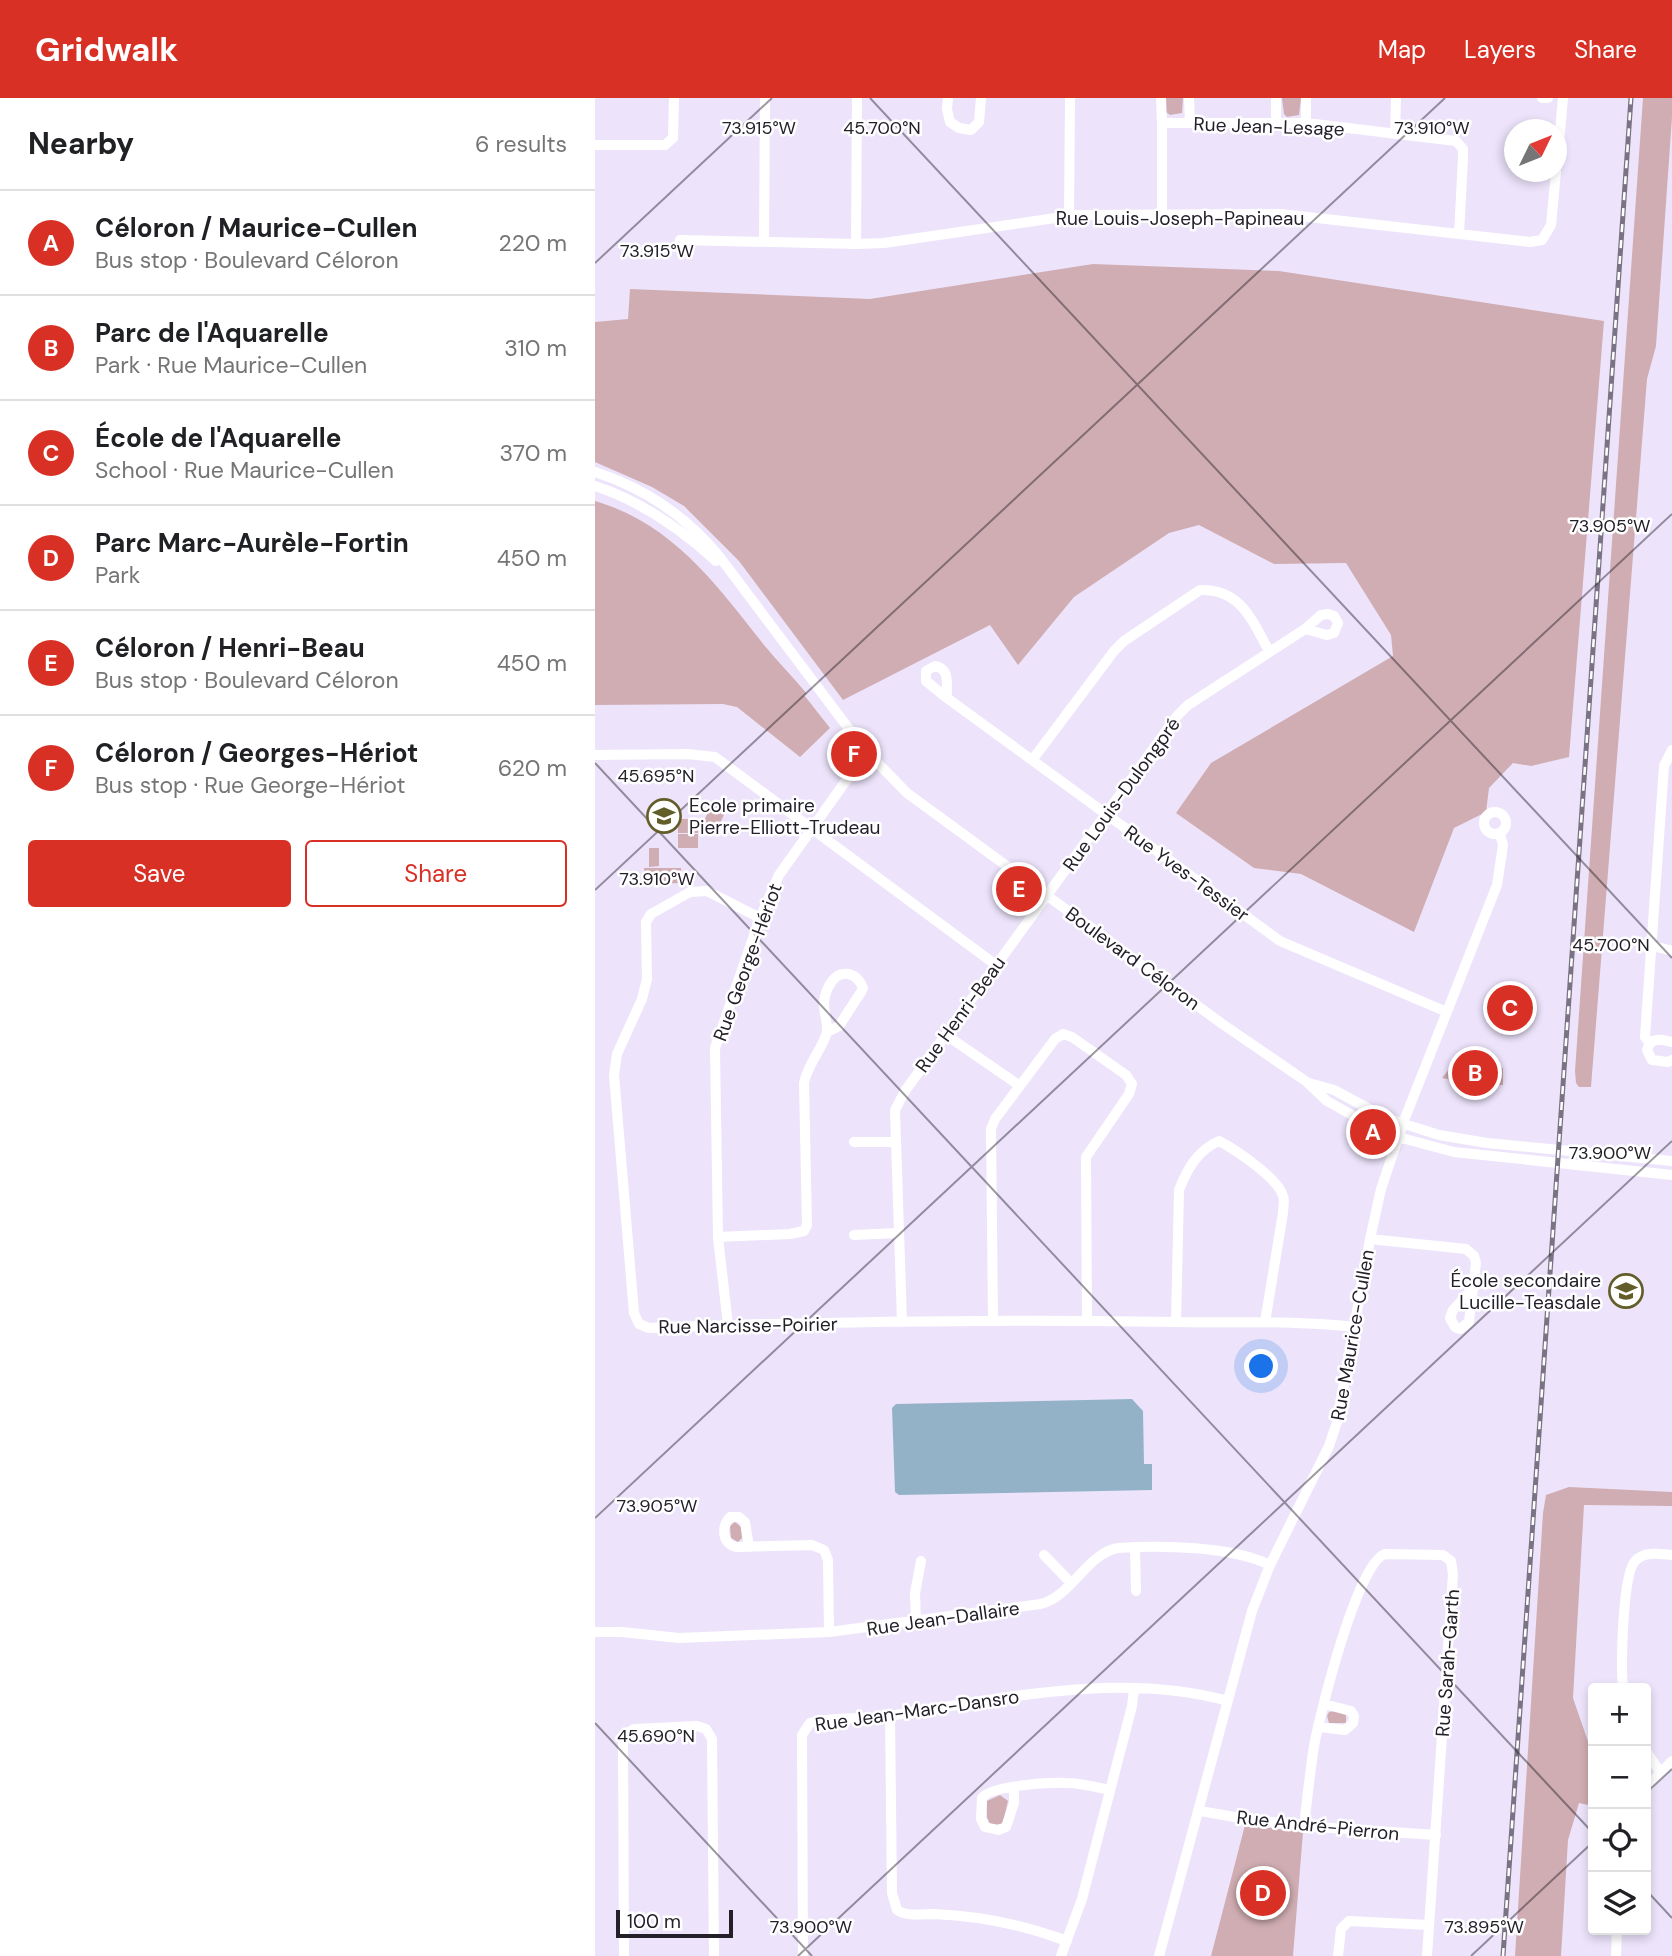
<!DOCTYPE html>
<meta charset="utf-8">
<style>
body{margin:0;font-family:"DM Sans",sans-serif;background:#f2f2f2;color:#202124}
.controls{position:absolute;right:21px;bottom:21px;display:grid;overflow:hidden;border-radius:7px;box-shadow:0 4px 10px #0003}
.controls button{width:63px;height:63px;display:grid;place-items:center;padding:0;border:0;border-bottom:2px solid #e0e0e0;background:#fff;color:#202124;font:35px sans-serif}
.compass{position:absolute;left:909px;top:21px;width:63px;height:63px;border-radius:50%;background:#fff;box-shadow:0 4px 10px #0003;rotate:47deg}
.scale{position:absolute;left:21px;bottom:18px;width:117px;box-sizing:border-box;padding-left:7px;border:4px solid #24202a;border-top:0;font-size:19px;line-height:24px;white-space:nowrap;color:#24202a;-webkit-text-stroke:5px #fff;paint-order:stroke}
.you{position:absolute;left:667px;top:1269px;width:24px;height:24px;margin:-18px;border:5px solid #fff;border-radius:50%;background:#1a73e8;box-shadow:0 0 0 10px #1a73e833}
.badge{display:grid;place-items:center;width:46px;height:46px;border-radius:50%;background:#d93025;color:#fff;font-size:23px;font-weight:700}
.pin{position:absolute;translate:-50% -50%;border:4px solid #fff;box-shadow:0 2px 7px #0006}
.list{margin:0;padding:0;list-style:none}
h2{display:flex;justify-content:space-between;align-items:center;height:91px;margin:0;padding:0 28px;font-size:30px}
h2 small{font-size:23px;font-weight:400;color:#757577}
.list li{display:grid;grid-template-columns:46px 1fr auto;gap:21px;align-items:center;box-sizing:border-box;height:105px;padding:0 28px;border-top:2px solid #e0e0e0}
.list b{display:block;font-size:26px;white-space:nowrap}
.list p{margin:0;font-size:23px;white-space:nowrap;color:#757577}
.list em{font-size:23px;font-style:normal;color:#757577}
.actions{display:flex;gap:14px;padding:21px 28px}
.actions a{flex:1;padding:16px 0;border:2px solid #d93025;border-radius:7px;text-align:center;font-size:24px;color:#d93025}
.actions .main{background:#d93025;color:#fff}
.icon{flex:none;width:38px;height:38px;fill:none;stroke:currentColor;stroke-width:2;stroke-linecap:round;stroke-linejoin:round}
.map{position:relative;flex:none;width:1077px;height:1858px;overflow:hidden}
header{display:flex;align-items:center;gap:42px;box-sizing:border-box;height:98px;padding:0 35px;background:#d93025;color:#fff}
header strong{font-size:33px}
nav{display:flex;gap:38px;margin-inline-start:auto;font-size:24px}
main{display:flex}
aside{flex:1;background:#fff}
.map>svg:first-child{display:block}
</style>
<header>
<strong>Gridwalk</strong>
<nav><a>Map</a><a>Layers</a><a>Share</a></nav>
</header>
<main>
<aside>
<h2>Nearby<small>6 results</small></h2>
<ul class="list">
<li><span class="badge">A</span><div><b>Céloron / Maurice-Cullen</b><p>Bus stop · Boulevard Céloron</p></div><em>220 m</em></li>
<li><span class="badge">B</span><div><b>Parc de l'Aquarelle</b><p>Park · Rue Maurice-Cullen</p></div><em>310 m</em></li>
<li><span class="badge">C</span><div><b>École de l'Aquarelle</b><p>School · Rue Maurice-Cullen</p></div><em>370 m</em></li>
<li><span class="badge">D</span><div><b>Parc Marc-Aurèle-Fortin</b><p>Park</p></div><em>450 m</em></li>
<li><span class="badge">E</span><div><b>Céloron / Henri-Beau</b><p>Bus stop · Boulevard Céloron</p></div><em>450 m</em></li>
<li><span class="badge">F</span><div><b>Céloron / Georges-Hériot</b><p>Bus stop · Rue George-Hériot</p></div><em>620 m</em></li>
</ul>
<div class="actions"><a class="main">Save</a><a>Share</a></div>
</aside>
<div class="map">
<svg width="1077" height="1858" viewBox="0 0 1077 1858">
<rect width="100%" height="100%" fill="#ede4fb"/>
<!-- green -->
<path fill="#d0adb2" d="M570 0H588L587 15 575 17 571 14Z
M687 0H706L704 17 692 19 689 16Z
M1048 0H1077V19L1061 248 1052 281 996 989H984L981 985 980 973Z
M498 166 684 173 1009 223 974 659 936 668 918 665 894 690 891 714 859 730 819 834 706 776 659 770 581 715 616 665 798 558 796 537 751 465 679 466 604 427 574 435 479 499 423 567 395 527 248 602 144 463 89 408 57 389 0 364V224L33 221 35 191 275 201Z
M0 403C78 426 121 486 169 547 183 564 198 579 212 596L209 597 235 630 205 659 142 609 128 606 0 607Z
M118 702 133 708 121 734 107 728Z
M83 721H103V735H83Z
M83 736H103V750H83Z
M54 750H64V768L54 769Z
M49 770H86V785L50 786Z
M861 963 908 970V987H883L847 980Z
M974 1389 1077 1394V1408L989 1407 978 1600 998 1658V1708L984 1705 973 1742 966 1858H920L948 1415 951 1397Z
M140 1424 146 1429 147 1440 143 1444 136 1440 135 1428Z
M739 1613 751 1617V1625H734L732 1618 734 1614Z
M405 1697 413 1703 408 1724 404 1727 395 1726 392 1719V1703Z
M650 1727 708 1734 698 1858H616Z"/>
<!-- water -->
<path fill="#93b2c8" d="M537 1301 548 1313 549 1366H557V1392L304 1397 300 1394 297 1310 301 1306Z"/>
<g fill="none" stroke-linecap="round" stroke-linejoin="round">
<!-- minor -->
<path stroke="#fff" stroke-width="10" d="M353 0 352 11 355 24 364 30 376 32 384 24 386 0
M566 0 567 25
M594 0 595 25
M711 0V25
M947 0H953
M681 24V0
M800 36 801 0
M0 47H70L78 40 79 0
M962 67 968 0
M567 117V25H711L861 43 868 51V60L864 136
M474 118 475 0
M85 142 261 146 289 145 481 117 686 116 935 144 947 142 956 127 961 74
M169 144 170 0
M261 146 262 0
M0 374C49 390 91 418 124 458L269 651 312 695 626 925 712 984 732 1003 766 1022 803 1039 859 1054 1077 1077
M0 388C46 403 86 431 121 463
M733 516 739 518 743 525 739 535 732 537 710 531 726 517Z
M340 568C356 571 351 587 352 600L331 583V573Z
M352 600 685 843 852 914
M0 657 93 656 120 659 401 867
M438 661 519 553 529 543 605 492C646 491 657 522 674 553
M889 725a11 11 0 1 1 22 0a11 11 0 1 1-22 0Z
M165 820 112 793 95 794 56 816 51 824 52 881 47 901 22 956 19 977 39 1215 44 1226 54 1230C229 1223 405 1221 580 1224 640 1225 700 1222 760 1229
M1058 848 1077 853
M351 937 425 988
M1077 944C1066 941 1055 939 1052 952L1057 962 1073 964 1077 962
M1055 945 1050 939 1069 668 1077 652
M714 985 739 992 791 1020 844 1037 892 1045 1077 1063
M259 1044H301
M259 1137 302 1135
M123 1139 195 1136 209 1133 212 1127 209 985C213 965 227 952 232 934 233 926 229 915 229 907 229 894 238 873 253 876 261 877 265 883 268 890L266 894 244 928 232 934
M775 1141 871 1151 879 1158 881 1165 874 1224 865 1231 860 1229 855 1220 858 1212 877 1191
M398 1223 396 1031 400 1021 460 941 468 936 477 939 531 977 537 986 534 996 491 1059 492 1221
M307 1224 300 1012 310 993 582 618 593 607 710 531
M581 1224 584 1092C592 1071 603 1052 624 1043 641 1052 683 1080 688 1098 690 1102 688 1110 688 1115L670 1224
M133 1227 123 1139 120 950 165 820 184 777 250 684 274 657
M154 1449 150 1424 144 1419H135C126 1429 127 1447 142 1449L217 1447 229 1452 233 1462 234 1534
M540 1450 541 1493
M449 1457 476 1485
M321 1523 320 1495 326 1463
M0 1534H27L84 1540 234 1534 446 1506C477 1498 491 1456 523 1450 566 1447 636 1448 675 1467
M1028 1590C1026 1569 1027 1474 1041 1462 1050 1453 1065 1456 1077 1457
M295 1618 297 1795 302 1812C312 1819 327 1816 339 1816 385 1818 430 1827 472 1843
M724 1629 750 1632 758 1625 759 1618 756 1613 729 1606
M1051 1653 1065 1674
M419 1690V1705L411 1729 403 1732 390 1729 386 1721 387 1700C394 1688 455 1684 471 1685 486 1685 500 1689 514 1692
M1051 1690 1077 1663
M605 1713 651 1721 721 1729 841 1737
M709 1728C712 1701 715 1675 719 1648 725 1616 762 1465 790 1456L848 1457 856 1463 858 1476 832 1858
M29 1858 28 1642 34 1634 39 1631 102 1628 111 1631 117 1641 119 1858
M208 1858 207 1637 215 1625C240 1618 268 1622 294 1618 405 1601 523 1573 633 1603
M466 1858 487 1801 537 1608 539 1591
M564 1858 657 1513 675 1467 734 1348 742 1324 775 1141 786 1091 810 1020 902 787 908 747 905 736
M743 1858 746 1831 754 1823 834 1827
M1021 1858 1022 1832"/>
<!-- rail casing -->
<g stroke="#797383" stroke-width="5">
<path id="rail" d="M908 1858 1036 0"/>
</g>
<!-- rail -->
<use href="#rail" stroke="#fff" stroke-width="2.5" stroke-dasharray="8" stroke-linecap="butt"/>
</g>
<!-- ticks -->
<path fill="none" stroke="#24202a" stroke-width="2" stroke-opacity="0.45" d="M275 0 1077 860M0 165 177 0M0 665 998 1735M0 792 850 0M0 1420 1077 416M0 1625 217 1858M1051 1695 1077 1671M1051 1792 1077 1820M203 1858 1077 1043M876 1858 998 1744"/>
<!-- icons -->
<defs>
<g id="school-ring" transform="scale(1.75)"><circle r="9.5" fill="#fff" stroke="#625d29" stroke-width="1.5"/><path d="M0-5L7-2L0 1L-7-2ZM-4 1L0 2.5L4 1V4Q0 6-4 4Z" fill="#625d29"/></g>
</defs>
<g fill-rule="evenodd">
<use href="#school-ring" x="69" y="718"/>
<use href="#school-ring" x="1031" y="1193"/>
</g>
<g text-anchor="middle" stroke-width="5" stroke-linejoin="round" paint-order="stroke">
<!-- street labels -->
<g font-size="19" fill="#24202a" stroke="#fff">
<text transform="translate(674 28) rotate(2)" y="7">Rue Jean-Lesage</text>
<text x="585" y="127">Rue Louis-Joseph-Papineau</text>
<text transform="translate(526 696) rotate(-54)" y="7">Rue Louis-Dulongpré</text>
<text transform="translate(592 775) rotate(36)" y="7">Rue Yves-Tessier</text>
<text transform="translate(538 860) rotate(36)" y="7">Boulevard Céloron</text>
<text transform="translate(152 864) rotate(-70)" y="7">Rue George-Hériot</text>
<text transform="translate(365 916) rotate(-54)" y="7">Rue Henri-Beau</text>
<text transform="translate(153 1227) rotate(-1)" y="7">Rue Narcisse-Poirier</text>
<text transform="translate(757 1237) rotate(-80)" y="7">Rue Maurice-Cullen</text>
<text transform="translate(348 1520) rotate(-8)" y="7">Rue Jean-Dallaire</text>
<text transform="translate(852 1565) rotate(-86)" y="7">Rue Sarah-Garth</text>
<text transform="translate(322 1612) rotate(-8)" y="7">Rue Jean-Marc-Dansro</text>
<text transform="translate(723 1727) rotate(6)" y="7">Rue André-Pierron</text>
</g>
<!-- poi labels -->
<g font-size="19" fill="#24202a" stroke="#fff" text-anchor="start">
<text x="94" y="714">Ecole primaire<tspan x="94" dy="22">Pierre-Elliott-Trudeau</tspan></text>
<text x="1006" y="1189" text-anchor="end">École secondaire<tspan x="1006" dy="22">Lucille-Teasdale</tspan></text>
</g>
</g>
<g font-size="18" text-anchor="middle" fill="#24202a" stroke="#fff" stroke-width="5" stroke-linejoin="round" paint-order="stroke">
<text x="164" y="36">73.915°W</text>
<text x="837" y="36">73.910°W</text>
<text x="287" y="36">45.700°N</text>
<text x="62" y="159">73.915°W</text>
<text x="1015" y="434">73.905°W</text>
<text x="61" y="684">45.695°N</text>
<text x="62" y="787">73.910°W</text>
<text x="1016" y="853">45.700°N</text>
<text x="1015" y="1061">73.900°W</text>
<text x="62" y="1414">73.905°W</text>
<text x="61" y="1644">45.690°N</text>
<text x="216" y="1835">73.900°W</text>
<text x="889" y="1835">73.895°W</text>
</g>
</svg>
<div class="controls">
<button>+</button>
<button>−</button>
<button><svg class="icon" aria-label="locate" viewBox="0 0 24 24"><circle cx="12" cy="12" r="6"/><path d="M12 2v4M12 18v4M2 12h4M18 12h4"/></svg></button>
<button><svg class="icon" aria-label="layers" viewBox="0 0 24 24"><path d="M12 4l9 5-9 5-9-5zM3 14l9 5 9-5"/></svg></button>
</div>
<svg class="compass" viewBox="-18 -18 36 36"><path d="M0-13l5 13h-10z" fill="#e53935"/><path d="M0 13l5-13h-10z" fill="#757577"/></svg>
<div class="scale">100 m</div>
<div class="you"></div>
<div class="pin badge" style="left:778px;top:1034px">A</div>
<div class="pin badge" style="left:880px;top:975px">B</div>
<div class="pin badge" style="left:915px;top:910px">C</div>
<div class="pin badge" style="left:668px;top:1795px">D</div>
<div class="pin badge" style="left:424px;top:791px">E</div>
<div class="pin badge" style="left:259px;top:656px">F</div>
</div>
</main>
